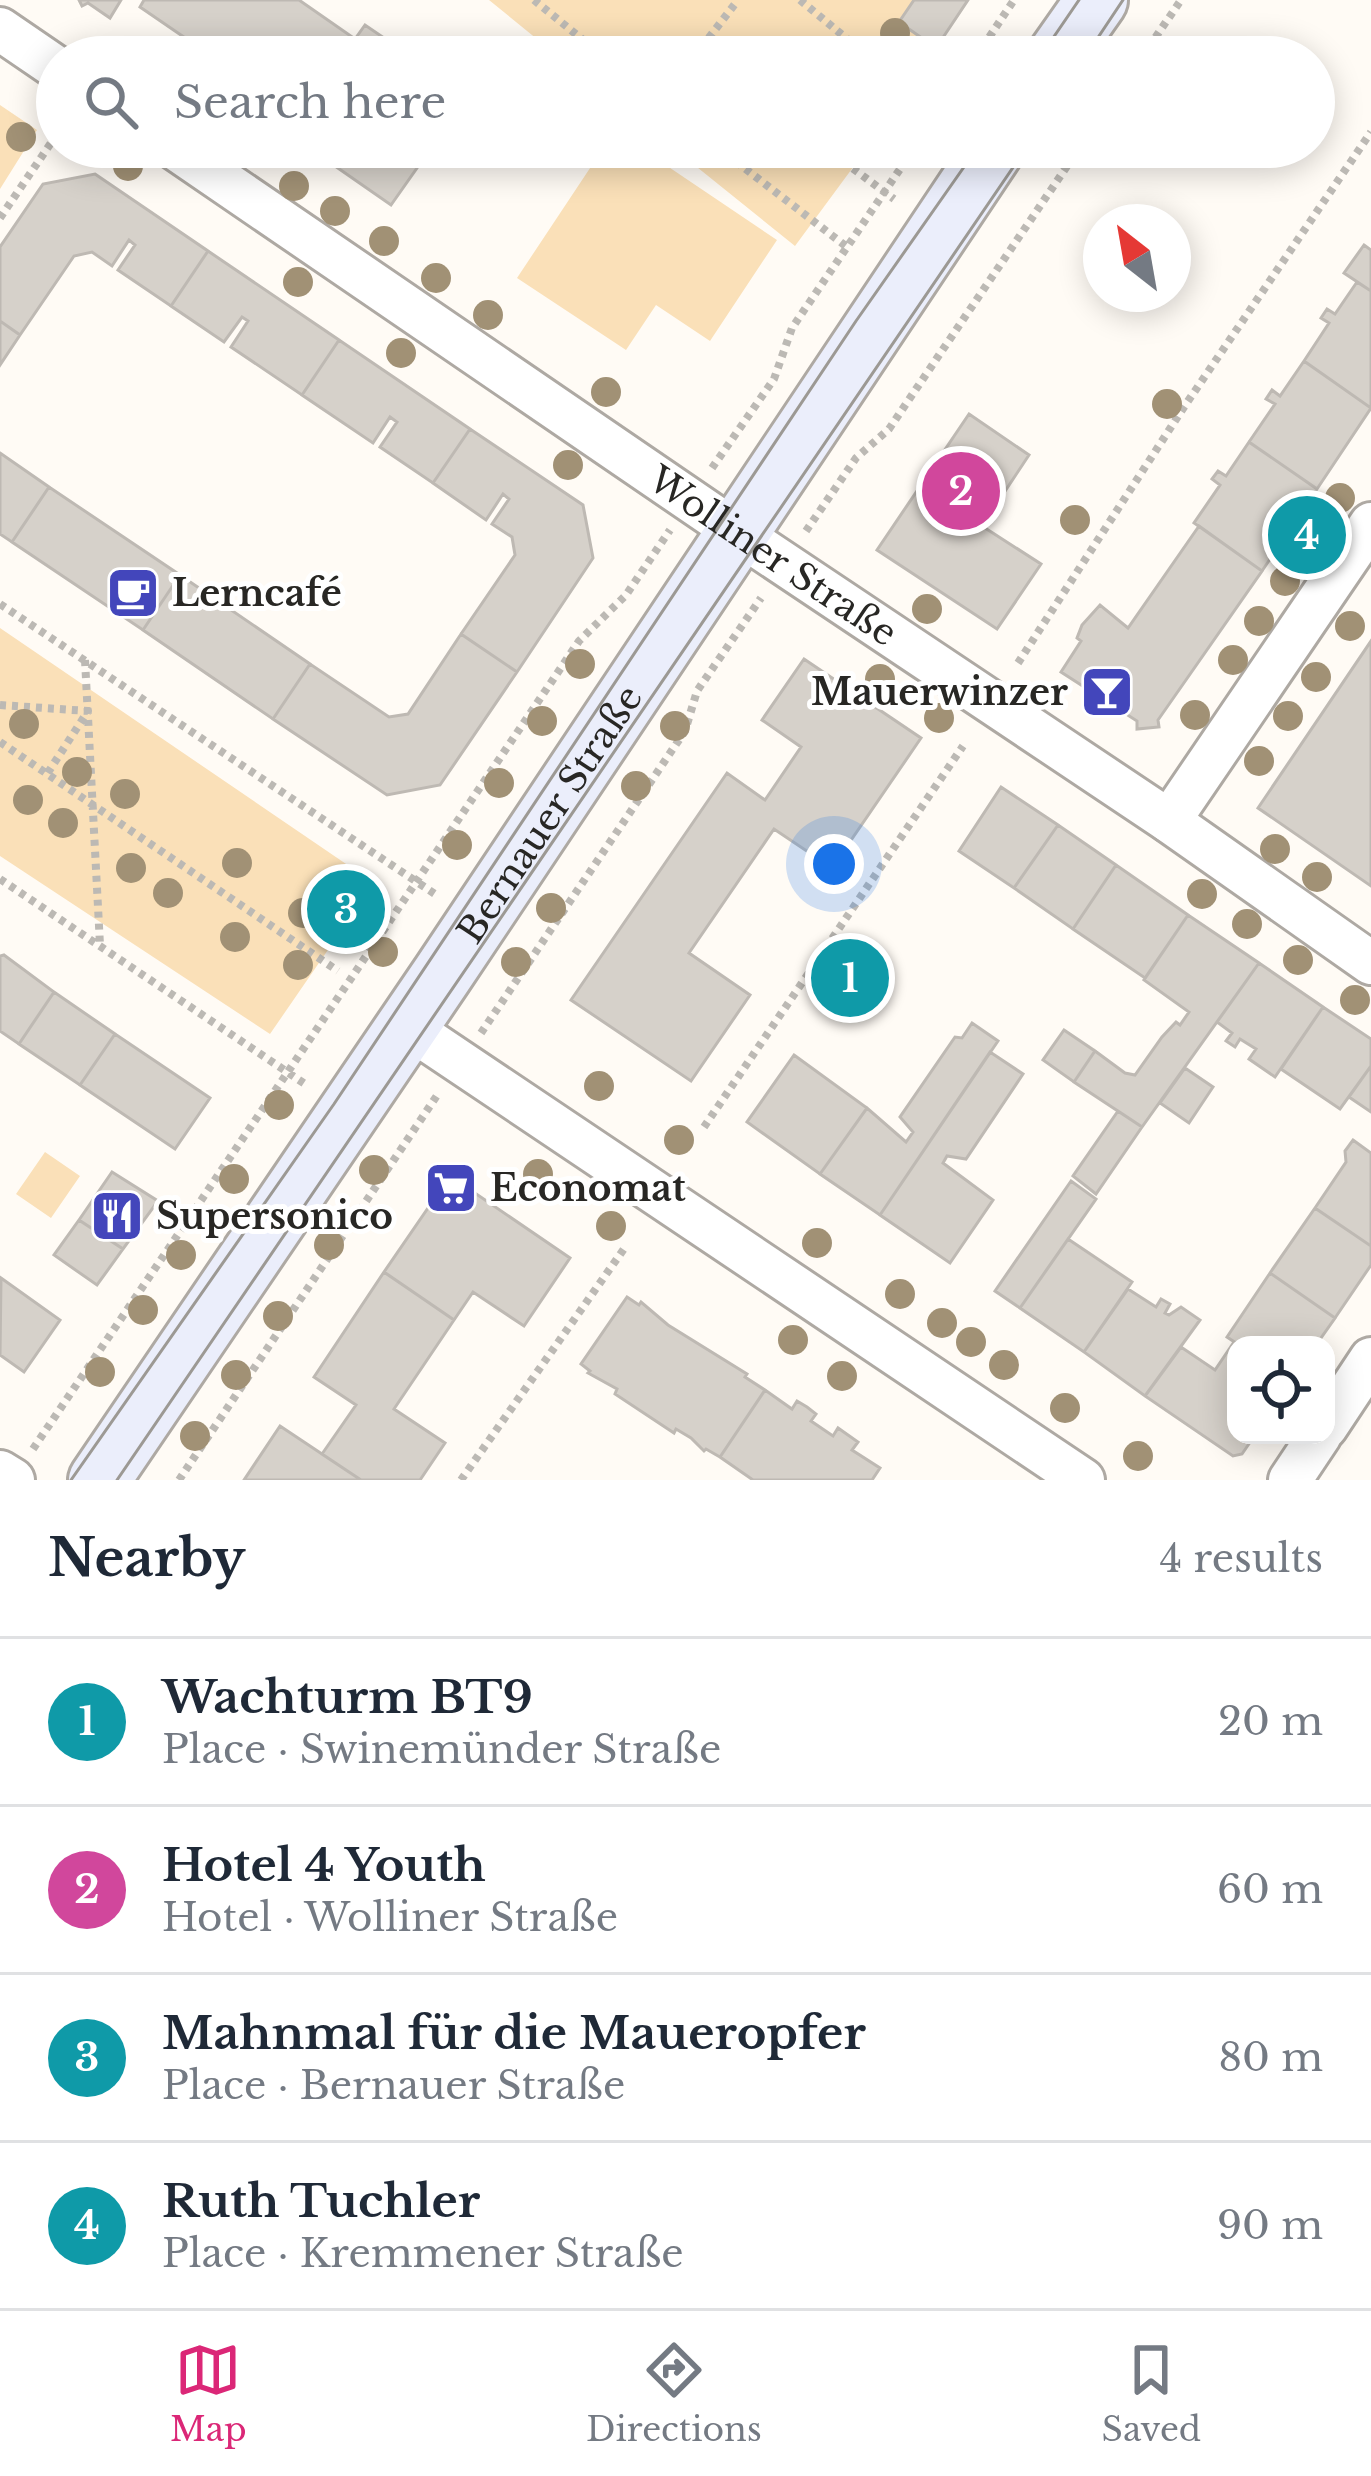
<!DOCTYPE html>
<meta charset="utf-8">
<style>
body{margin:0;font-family:"Libre Baskerville",serif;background:#f6f6f7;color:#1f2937}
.controls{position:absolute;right:36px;bottom:36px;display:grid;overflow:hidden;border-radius:24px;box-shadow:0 6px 30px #0003}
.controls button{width:108px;height:108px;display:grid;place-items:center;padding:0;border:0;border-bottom:3px solid #e0e1e3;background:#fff;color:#1f2937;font:60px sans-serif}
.compass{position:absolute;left:1083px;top:204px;width:108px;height:108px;border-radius:50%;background:#fff;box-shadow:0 6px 30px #0003;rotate:329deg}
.you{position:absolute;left:834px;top:864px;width:42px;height:42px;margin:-30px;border:9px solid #fff;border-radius:50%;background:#1a73e8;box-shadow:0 0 0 18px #1a73e833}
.badge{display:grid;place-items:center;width:78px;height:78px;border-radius:50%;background:#db2777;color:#fff;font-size:39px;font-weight:700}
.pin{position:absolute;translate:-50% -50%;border:6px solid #fff;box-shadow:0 3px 12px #0006}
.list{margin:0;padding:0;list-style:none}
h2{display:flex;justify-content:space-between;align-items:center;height:156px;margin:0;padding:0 48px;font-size:51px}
h2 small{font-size:39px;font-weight:400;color:#747a83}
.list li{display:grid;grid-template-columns:78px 1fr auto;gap:36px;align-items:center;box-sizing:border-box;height:168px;padding:0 48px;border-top:3px solid #e0e1e3}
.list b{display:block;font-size:45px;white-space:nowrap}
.list p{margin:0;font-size:39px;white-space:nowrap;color:#747a83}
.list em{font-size:39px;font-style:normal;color:#747a83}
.icon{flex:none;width:66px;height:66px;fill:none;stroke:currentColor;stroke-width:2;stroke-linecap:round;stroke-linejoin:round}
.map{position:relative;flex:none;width:1371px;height:1480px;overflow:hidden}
.search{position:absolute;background:#fff;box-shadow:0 6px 30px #0003;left:36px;right:36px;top:36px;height:132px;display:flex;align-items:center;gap:30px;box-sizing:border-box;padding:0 42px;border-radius:66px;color:#747a83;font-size:45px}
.sheet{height:828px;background:#fff}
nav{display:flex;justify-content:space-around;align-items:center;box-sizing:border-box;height:168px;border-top:3px solid #e0e1e3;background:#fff;font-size:33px;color:#747a83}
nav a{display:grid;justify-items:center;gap:6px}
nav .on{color:#db2777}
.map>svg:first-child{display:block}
</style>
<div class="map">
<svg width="1371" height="1480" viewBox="0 0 1371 1480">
<rect width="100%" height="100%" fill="#fffbf5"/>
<!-- green -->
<path fill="#fae0b8" d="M489 0H968L930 57H559Z
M0 105 37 130 0 189Z
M604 147H639L777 240 710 341 656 305 626 350 517 278Z
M672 147H868L795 246Z
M0 628 374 883 270 1034 0 856Z
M45 1152 80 1176 51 1218 16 1194Z"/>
<!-- building -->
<path fill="#d6d1ca" stroke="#beb9b3" stroke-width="3" d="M79 0H121L110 18 88 3 82 6Z
M144 0H299L355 39 365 25 412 57H213L140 7Z
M914 0H968L936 48 899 22Z
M314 147H424L419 154 424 158 391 205 312 150Z
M95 174 208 251 171 306 118 270 135 245 129 240 112 266 92 252 74 256 20 335 0 321V247L43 184Z
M1364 245 1371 250V291L1344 273Z
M208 251 339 340 302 395 231 347 248 321 242 317 224 342 171 306Z
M1357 282 1371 291V408L1304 361 1329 323 1321 318 1327 309 1335 314Z
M0 321 20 335 0 365Z
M339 340 470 429 433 483 380 447 397 422 390 417 373 443 302 395Z
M1304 361 1371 408 1317 489 1249 442 1275 404 1266 399 1272 390 1280 396Z
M969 414 1029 455 982 526 1041 564 997 629 877 550Z
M470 429 583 505 593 558 517 672 461 634 515 555 512 537 492 524 509 499 503 494 486 520 433 483Z
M1249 442 1317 489 1262 571 1194 523 1220 485 1212 479 1218 471 1226 476Z
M0 453 49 487 12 542 0 534Z
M49 487 180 575 143 630 12 542Z
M1199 526 1262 571 1158 720 1159 727 1137 729V721L1061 672 1081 641 1077 638 1082 625 1100 605 1128 628Z
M180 575 310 664 273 719 143 630Z
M461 634 517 672 440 785 387 795 273 719 310 664 389 717 408 714Z
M1371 641V886L1258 808Z
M804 659 921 738 832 868 774 829 689 953 750 995 691 1081 571 1000 727 773 765 800 801 747 762 720Z
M1001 787 1058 825 1014 888 959 851Z
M1058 825 1116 865 1073 929 1014 888Z
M1116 865 1188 915 1145 978 1073 929Z
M1188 915 1259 963 1142 1127 1074 1082 1095 1051 1125 1073 1135 1075 1162 1037 1176 1022 1180 1025 1189 1012 1144 980Z
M4 955 54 992 19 1044 0 1031V956Z
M1259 963 1323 1007 1275 1077 1249 1059 1256 1049 1240 1039 1235 1047 1226 1041 1232 1033 1217 1022Z
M54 992 115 1034 80 1085 19 1044Z
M1323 1007 1371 1039V1066L1340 1109 1281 1069Z
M972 1023 998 1041 880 1215 820 1174 867 1108 906 1142 913 1132 900 1117 955 1037 962 1038Z
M1064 1030 1095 1051 1074 1082 1043 1060Z
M115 1034 210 1098 175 1149 80 1085Z
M990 1052 1023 1074 966 1159 947 1156 943 1163 993 1200 950 1263 880 1215Z
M794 1055 867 1108 820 1174 747 1122Z
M1371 1066V1112L1349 1097Z
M1185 1068 1213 1087 1189 1123 1160 1103Z
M1118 1111 1142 1127 1096 1194 1073 1176Z
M1353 1140 1371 1153V1246L1315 1208 1346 1162 1345 1151Z
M112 1172 158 1201 123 1249 79 1220Z
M450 1176 570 1258 524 1326 473 1292 454 1320 384 1272Z
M1071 1181 1096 1199 1020 1308 995 1291Z
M1315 1208 1371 1246V1265L1335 1318 1270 1273Z
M79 1220 123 1249 97 1285 54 1255Z
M1068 1239 1132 1282 1084 1352 1020 1308Z
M384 1272 454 1320 394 1409 445 1443 420 1480H361L322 1454 356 1405 314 1377Z
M1270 1273 1335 1318 1316 1345H1239L1227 1337Z
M1 1278 60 1320 24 1372 0 1355Z
M1128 1289 1156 1307 1161 1299 1170 1304 1165 1313 1169 1315 1181 1307 1200 1320 1145 1396 1084 1352Z
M627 1297 639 1305 641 1302 668 1325 747 1374 745 1377 765 1390 720 1457 706 1449 704 1451 691 1438 676 1429 674 1433 615 1394 617 1389 588 1373 590 1371 581 1364Z
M1234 1342 1239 1345 1236 1435H1255L1242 1454 1233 1456 1145 1396 1181 1347 1215 1370Z
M765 1390 792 1409 797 1401 807 1407 816 1414 811 1421 833 1436 838 1428 858 1442 852 1450 880 1468 872 1480H753L720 1457Z
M280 1426 361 1480H244Z"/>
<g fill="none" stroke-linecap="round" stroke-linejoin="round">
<!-- minor casing -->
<g stroke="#aea9a3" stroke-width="48">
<g id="minor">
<path d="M0 29 57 68"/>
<path id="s1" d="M173 147 738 533 1169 821 1371 963"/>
<path d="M1169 821 1371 524"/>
<path d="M408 1027 1083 1480"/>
<path d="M1326 1427 1371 1359"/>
<path d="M0 1472 13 1480"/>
<path d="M1290 1480 1320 1435"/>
</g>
</g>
<!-- secondary casing -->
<g stroke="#aea9a3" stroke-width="66">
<g id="secondary">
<path d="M1057 57 1097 0"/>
<path id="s2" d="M99 1480 442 975 995 147"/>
</g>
</g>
<!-- path -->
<path stroke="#bcb9b4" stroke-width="8" stroke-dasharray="6 6" stroke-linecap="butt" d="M534 0 604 57
M800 0 869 57
M694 57 738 0
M976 57 1014 0
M1142 57 1181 0
M717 147 847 247
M824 147 894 199
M0 218 57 134
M712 468 774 379 792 328 915 147
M806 531 856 458 889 429 1080 147
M0 604 438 896
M85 660 100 945
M1018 663 1184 407 1371 132
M0 705 88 711 47 774
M0 742 338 971
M0 879 308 1086
M481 1033 685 731 697 691 761 598
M704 1127 963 746
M33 1449 579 641 626 595 670 530
M179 1480 438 1094
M461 1480 626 1246"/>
<!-- minor -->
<use href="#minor" stroke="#fff" stroke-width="42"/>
<!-- secondary -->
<use href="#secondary" stroke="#ebeefb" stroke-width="60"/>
<!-- tram -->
<path stroke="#9c9994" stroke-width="3" d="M1040 57 1079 0
M1085 57 1123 0
M71 1480 334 1104 856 321 978 147
M117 1480 1027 147"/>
</g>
<!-- trees -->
<g fill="#a19175">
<circle cx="895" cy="33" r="15"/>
<circle cx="21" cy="137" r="15"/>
<circle cx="128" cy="166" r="15"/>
<circle cx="294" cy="186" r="15"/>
<circle cx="335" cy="211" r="15"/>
<circle cx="384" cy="241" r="15"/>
<circle cx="436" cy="278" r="15"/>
<circle cx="298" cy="282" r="15"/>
<circle cx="488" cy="315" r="15"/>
<circle cx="401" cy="353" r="15"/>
<circle cx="606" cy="392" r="15"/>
<circle cx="1167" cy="404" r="15"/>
<circle cx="568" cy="465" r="15"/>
<circle cx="1340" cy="498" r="15"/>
<circle cx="1075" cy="520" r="15"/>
<circle cx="1311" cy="544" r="15"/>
<circle cx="1285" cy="581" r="15"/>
<circle cx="927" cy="609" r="15"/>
<circle cx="1259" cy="621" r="15"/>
<circle cx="1350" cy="626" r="15"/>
<circle cx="1233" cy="660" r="15"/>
<circle cx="580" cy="664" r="15"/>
<circle cx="1316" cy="677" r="15"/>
<circle cx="880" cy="679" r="15"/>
<circle cx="1195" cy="715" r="15"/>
<circle cx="1288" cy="716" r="15"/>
<circle cx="939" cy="718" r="15"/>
<circle cx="542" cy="721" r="15"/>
<circle cx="24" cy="724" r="15"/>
<circle cx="675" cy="726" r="15"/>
<circle cx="1259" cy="761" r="15"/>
<circle cx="77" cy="772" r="15"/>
<circle cx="499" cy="783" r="15"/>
<circle cx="636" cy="786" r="15"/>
<circle cx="125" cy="794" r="15"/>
<circle cx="28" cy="800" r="15"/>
<circle cx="63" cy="823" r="15"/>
<circle cx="457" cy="845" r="15"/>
<circle cx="1275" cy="849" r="15"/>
<circle cx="237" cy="863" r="15"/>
<circle cx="131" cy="868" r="15"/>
<circle cx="1317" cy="877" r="15"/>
<circle cx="168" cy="893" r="15"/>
<circle cx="1202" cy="894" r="15"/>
<circle cx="551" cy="908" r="15"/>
<circle cx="303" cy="913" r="15"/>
<circle cx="1247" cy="924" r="15"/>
<circle cx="235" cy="937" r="15"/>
<circle cx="383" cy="952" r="15"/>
<circle cx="1298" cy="960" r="15"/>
<circle cx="516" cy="962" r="15"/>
<circle cx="298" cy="965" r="15"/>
<circle cx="1355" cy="1000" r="15"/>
<circle cx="599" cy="1086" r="15"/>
<circle cx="279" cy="1105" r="15"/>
<circle cx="679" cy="1140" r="15"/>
<circle cx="374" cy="1170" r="15"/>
<circle cx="538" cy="1174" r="15"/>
<circle cx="234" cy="1179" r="15"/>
<circle cx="611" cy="1226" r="15"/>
<circle cx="817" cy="1243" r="15"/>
<circle cx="329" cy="1245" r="15"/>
<circle cx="181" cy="1255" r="15"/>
<circle cx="900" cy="1294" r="15"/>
<circle cx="143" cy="1310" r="15"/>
<circle cx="278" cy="1316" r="15"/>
<circle cx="942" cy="1323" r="15"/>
<circle cx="793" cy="1340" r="15"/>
<circle cx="971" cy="1342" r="15"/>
<circle cx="1004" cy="1365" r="15"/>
<circle cx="100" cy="1372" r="15"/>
<circle cx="236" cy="1375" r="15"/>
<circle cx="842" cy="1376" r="15"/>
<circle cx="1065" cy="1408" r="15"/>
<circle cx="195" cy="1436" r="15"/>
<circle cx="1138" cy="1456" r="15"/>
</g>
<!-- icons -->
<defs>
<g id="cafe-square" transform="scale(2.7)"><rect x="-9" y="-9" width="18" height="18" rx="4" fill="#4346bb" stroke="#fff"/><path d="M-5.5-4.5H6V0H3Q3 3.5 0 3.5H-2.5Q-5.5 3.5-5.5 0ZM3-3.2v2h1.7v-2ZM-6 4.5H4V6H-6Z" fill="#fff"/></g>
<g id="bar-square" transform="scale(2.7)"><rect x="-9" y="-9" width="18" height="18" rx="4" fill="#4346bb" stroke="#fff"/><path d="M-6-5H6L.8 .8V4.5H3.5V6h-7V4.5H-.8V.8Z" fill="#fff"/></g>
<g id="supermarket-square" transform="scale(2.7)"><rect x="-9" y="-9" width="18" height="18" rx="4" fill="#4346bb" stroke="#fff"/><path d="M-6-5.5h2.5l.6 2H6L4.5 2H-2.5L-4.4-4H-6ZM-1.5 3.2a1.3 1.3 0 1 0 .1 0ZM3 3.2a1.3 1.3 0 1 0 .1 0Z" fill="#fff"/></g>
<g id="restaurant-square" transform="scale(2.7)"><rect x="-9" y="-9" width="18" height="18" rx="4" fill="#4346bb" stroke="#fff"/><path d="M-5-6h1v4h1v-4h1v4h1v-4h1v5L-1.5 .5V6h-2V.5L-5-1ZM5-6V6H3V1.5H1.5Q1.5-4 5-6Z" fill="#fff"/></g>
</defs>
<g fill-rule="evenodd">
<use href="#cafe-square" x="133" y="593"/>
<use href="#bar-square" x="1107" y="692"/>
<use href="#supermarket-square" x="451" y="1188"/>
<use href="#restaurant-square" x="117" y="1216"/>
</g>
<g text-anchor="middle" stroke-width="10" stroke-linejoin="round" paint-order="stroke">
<!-- street labels -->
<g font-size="36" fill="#282724" stroke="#fff">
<text dy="13" stroke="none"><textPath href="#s1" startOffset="726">Wolliner Straße</textPath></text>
<text dy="13" stroke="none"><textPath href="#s2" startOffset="804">Bernauer Straße</textPath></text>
</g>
<!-- poi labels -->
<g font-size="36" font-weight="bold" fill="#282724" stroke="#fff" text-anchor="start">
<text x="172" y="606">Lerncafé</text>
<text x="1068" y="705" text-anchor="end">Mauerwinzer</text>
<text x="490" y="1201">Economat</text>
<text x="156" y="1229">Supersonico</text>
</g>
</g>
</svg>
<div class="controls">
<button><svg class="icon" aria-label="locate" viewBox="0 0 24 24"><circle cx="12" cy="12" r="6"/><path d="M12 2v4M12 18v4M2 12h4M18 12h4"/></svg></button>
</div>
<svg class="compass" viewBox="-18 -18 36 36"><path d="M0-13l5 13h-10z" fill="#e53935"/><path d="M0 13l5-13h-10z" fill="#747a83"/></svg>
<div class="you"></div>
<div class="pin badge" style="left:850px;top:978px;background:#0f9aa8">1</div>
<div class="pin badge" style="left:961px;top:491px;background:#d1479c">2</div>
<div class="pin badge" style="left:346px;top:909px;background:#0f9aa8">3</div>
<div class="pin badge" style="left:1307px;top:535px;background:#0f9aa8">4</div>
<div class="search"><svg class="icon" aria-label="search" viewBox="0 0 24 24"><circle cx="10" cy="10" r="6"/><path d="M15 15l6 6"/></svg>Search here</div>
</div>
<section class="sheet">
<h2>Nearby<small>4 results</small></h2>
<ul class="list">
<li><span class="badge" style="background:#0f9aa8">1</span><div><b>Wachturm BT9</b><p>Place · Swinemünder Straße</p></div><em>20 m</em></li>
<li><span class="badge" style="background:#d1479c">2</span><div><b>Hotel 4 Youth</b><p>Hotel · Wolliner Straße</p></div><em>60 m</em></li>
<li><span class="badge" style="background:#0f9aa8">3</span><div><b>Mahnmal für die Maueropfer</b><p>Place · Bernauer Straße</p></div><em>80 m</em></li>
<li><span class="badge" style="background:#0f9aa8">4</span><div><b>Ruth Tuchler</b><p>Place · Kremmener Straße</p></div><em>90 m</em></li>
</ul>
</section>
<nav>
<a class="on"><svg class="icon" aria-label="map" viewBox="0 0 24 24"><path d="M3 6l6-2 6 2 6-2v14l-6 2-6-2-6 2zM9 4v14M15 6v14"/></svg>Map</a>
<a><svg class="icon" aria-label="directions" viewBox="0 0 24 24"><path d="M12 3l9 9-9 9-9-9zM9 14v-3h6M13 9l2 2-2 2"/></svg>Directions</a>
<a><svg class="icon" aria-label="saved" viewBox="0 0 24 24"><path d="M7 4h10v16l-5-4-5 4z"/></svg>Saved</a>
</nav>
